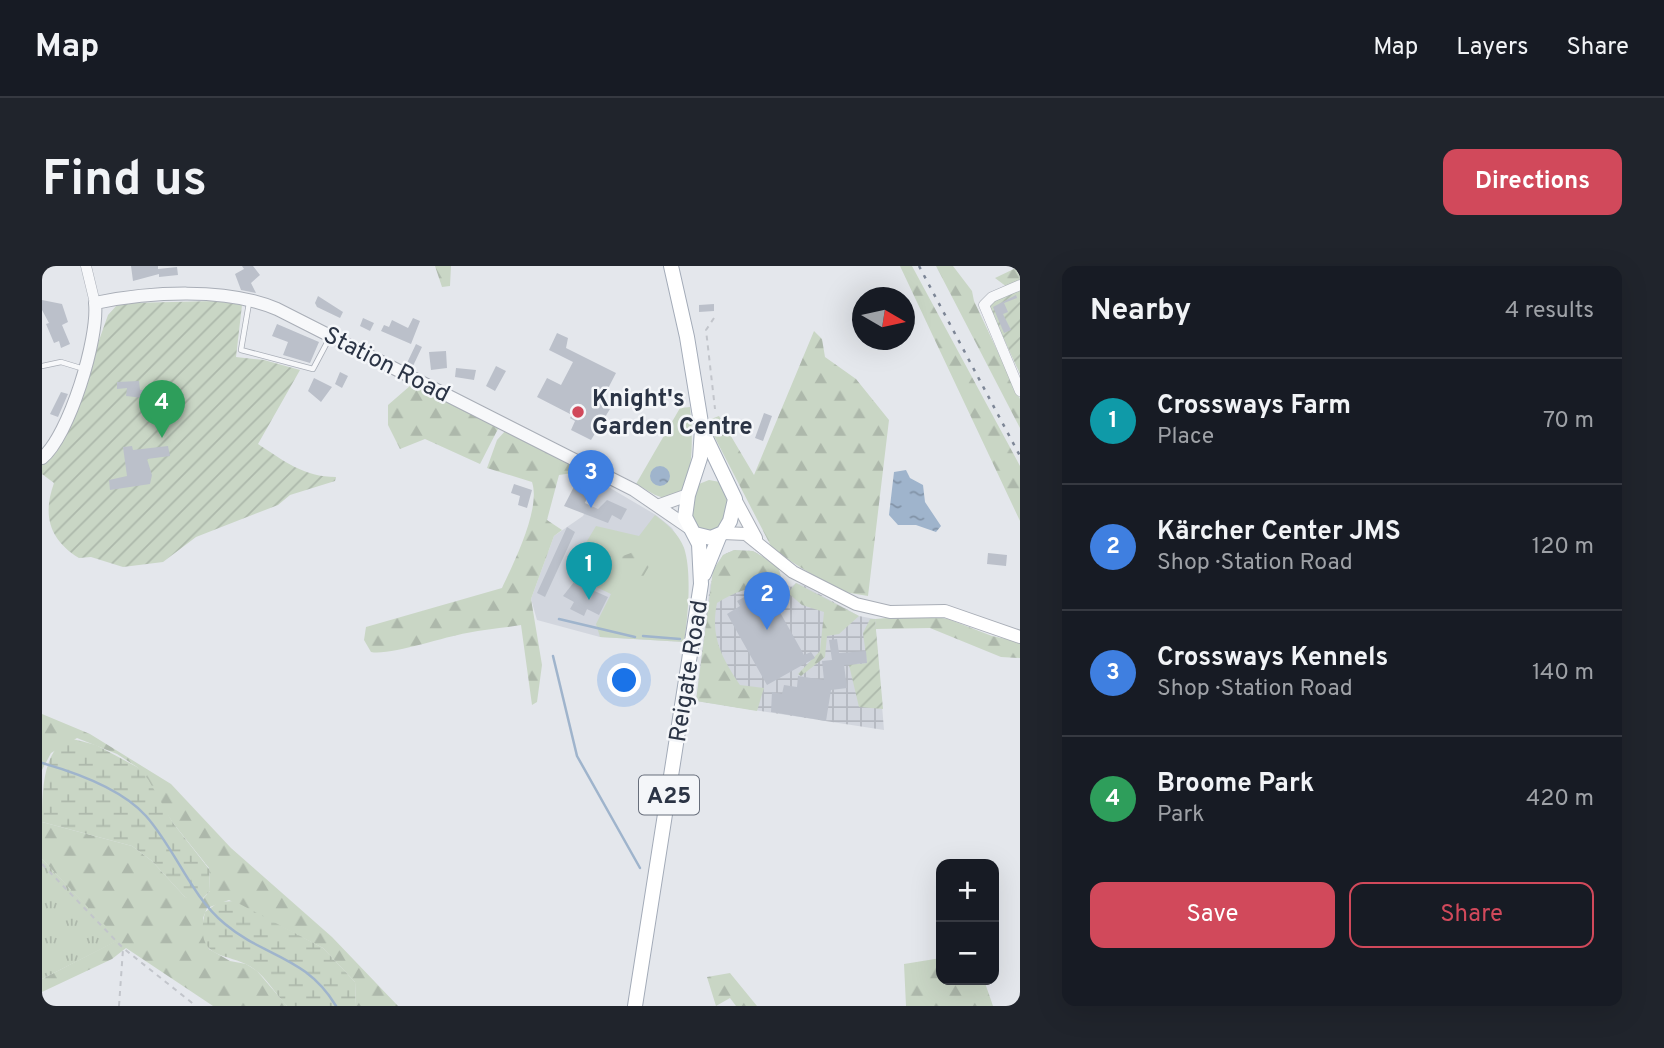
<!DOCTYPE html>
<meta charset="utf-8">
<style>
body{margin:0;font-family:Overpass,sans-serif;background:#20242c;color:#f1f3f6}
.controls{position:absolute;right:21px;bottom:21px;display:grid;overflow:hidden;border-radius:14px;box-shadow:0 7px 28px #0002}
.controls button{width:63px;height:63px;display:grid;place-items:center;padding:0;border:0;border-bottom:2px solid #363941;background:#171b24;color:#f1f3f6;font:35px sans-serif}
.compass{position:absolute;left:810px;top:21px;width:63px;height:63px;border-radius:50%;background:#171b24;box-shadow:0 7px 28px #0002;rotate:99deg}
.you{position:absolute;left:583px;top:415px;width:24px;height:24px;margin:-18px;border:5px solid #fff;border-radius:50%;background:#1a73e8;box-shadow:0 0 0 10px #1a73e833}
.badge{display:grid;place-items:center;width:46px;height:46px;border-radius:50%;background:#d1495b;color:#fff;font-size:23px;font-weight:700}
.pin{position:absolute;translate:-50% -58px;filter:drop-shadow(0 2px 4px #0008)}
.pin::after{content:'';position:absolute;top:37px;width:24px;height:21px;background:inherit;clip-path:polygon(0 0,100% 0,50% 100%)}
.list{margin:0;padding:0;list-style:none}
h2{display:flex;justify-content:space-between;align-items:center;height:91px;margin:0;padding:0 28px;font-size:30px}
h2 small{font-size:23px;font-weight:400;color:#9ea1a6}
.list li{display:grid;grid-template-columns:46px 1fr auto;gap:21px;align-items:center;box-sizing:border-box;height:126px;padding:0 28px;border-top:2px solid #363941}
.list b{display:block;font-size:26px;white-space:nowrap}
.list p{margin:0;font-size:23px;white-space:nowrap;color:#9ea1a6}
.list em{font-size:23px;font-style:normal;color:#9ea1a6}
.actions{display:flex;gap:14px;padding:21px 28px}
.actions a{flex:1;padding:16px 0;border:2px solid #d1495b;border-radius:14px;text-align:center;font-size:24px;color:#d1495b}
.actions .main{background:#d1495b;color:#fff}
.map{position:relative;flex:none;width:978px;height:740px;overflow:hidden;border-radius:14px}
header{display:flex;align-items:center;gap:42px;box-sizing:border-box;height:98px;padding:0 35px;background:#171b24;border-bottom:2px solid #363941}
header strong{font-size:33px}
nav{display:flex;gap:38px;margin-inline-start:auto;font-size:24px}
.intro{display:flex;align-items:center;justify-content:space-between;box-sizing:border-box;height:168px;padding:0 42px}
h1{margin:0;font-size:49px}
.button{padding:18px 32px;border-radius:14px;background:#d1495b;color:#fff;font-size:24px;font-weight:700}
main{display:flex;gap:42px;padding:0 42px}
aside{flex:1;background:#171b24;border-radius:14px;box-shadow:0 7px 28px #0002}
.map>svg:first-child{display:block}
</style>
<header>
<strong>Map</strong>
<nav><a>Map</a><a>Layers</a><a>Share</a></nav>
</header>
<div class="intro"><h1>Find us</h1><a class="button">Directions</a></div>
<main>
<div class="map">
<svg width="978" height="740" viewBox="0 0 978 740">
<defs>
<pattern id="industrial-grid" width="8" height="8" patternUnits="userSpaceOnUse" patternTransform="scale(1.75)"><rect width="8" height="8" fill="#d2d6de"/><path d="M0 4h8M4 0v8" fill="none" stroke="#b4b8c0"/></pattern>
<pattern id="forest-firs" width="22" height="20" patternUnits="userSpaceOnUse" patternTransform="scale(1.75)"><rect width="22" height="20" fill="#c9d6c5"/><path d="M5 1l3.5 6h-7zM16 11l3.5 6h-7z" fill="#adb8ab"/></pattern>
<pattern id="wetland-marsh" width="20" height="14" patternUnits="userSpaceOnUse" patternTransform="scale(1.75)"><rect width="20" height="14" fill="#c9d6c5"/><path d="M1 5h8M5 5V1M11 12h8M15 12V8" fill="none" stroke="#adb8ab"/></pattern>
<pattern id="park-tufts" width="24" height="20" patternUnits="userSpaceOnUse" patternTransform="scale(1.75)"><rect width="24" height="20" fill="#c9d6c5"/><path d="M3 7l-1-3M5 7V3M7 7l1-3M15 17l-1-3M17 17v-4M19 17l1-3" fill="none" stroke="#adb8ab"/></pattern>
<pattern id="garden-furrows" width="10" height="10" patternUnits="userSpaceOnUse" patternTransform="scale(1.75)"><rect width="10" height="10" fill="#c9d6c5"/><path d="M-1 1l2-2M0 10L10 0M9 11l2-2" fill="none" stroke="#adb8ab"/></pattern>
<pattern id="water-ripples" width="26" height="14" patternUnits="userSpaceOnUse" patternTransform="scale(1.75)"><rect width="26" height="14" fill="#9fb4cc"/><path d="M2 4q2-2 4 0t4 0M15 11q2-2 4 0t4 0" fill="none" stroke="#8293a7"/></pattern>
</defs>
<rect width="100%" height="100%" fill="#e4e7ec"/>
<!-- built -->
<path fill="#d2d6de" d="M558 216 614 249 630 262 642 282 645 313 642 376 558 371 495 354 489 333 512 270 541 250Z"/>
<!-- industrial -->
<path fill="url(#industrial-grid)" d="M692 284 711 285 736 300 740 315 749 321 754 317 761 319 817 350 833 353 842 464 654 435 668 319 681 289Z"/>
<!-- grass -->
<path fill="#c9d6c5" d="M648 141C650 160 657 241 619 231 611 229 602 222 594 218L638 142Z
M667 214 678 216 686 224C687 240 684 258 670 267 640 257 648 243 657 218Z
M613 249C625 258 637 268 642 282 650 305 646 352 642 376L558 371 554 358 569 328 531 310 533 295 554 260 597 270Z"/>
<!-- forest -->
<path fill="url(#forest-firs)" d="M393 0H409L408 20 400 21Z
M858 0H870L978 200V255Z
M894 0H911L930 25 932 35 978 133V162Z
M978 0V16L965 21 953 12Z
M772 65 780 73 783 91 814 113 847 154 826 330 796 325 731 284 671 168 669 153 677 150 712 209Z
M369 119 457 161 438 198 383 173 358 183 346 159V139Z
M464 164 536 198 531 207 517 209 505 254 520 264 512 270 489 333 500 399 495 436 490 439 479 359C461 362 443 363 425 367 401 371 347 390 329 386L322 374 324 361 460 322C472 296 499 243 490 216L445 202 455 174Z
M597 284 608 285 612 292 599 314H591L578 291Z
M692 284 711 285 736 300 740 315C713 322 700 321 675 337 668 371 680 392 698 419L722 422 715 445 654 435 671 304 681 289Z
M754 317 817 350 797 368 785 370 783 391 759 410 756 408 778 385 782 346 760 339 746 327Z
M881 349 906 353 950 370 978 376V392L959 391 888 362 834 363 833 353Z
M0 448 48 468 129 518 189 582 290 671 356 740H314L313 716 281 682 187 634 165 642 161 652 167 683 188 695 204 698 215 705 245 740H171L84 682 70 693 0 726V713L76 674 0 593V556L90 580 110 595 143 631 160 634 168 625 167 602 131 557 95 501 75 488 35 472 9 487 0 504Z
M899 692V714H942L951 740H864L862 698Z
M688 707 715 740H694L688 732 674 740 665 711Z"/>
<!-- wetland -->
<path fill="url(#wetland-marsh)" d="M27 472 54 479 95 501 106 513 131 557 167 603 168 625 156 637 143 631 110 595 90 580 0 556C0 528 0 485 27 472Z
M192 635 281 682 313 716 314 740H245C234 729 225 712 212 703 188 685 151 698 163 646L177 636Z"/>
<!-- park -->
<path fill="url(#park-tufts)" d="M0 593 77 674 0 713Z"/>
<!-- garden -->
<path fill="url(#garden-furrows)" d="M978 23V108L946 38Z
M174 35 200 39 194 91 222 94 258 104 216 178C242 195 262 211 294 211L293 215 248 229 236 239 154 271 121 296 81 301 49 291 37 292C8 274 0 250 12 217L0 208V196L43 114 66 49 75 39 87 37Z
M828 353H833L841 443 817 441 807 399 825 397 821 367Z"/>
<!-- water -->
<path fill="url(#water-ripples)" d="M608 210a10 10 0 1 1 20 0a10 10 0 1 1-20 0Z
M864 204 868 212 881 219 883 236 899 260 894 266 874 259H856L847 249 852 206Z"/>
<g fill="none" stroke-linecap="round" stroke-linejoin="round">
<!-- stream -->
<path stroke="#9fb4cc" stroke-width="2.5" d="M517 353 593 371
M601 370 638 373
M511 390 535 490 598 602
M0 497C35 507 80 523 104 550 134 584 148 629 183 658 222 691 264 690 294 740"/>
</g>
<!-- building -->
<path fill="#bbc0ca" d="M89 0H116V3L135 1 136 9 117 11V8L91 15Z
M200 0H211L218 9 209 17 214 27 199 24 193 8 202 3Z
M974 29 975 32 962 37 966 46 961 48 969 64 962 67 951 41Z
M276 30 301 46 298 52 275 41 273 37Z
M0 34 20 38 26 56 20 59 28 78 19 82 17 75 12 77 4 58 7 57 0 44Z
M672 38V45L657 46V39Z
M321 52 332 57 328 65 318 60Z
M371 52 378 55 369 78 339 65 342 59 347 61 350 54 366 62Z
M235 58 277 76 268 97 241 89 246 76 230 70Z
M515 67 526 72 524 82 574 107 558 138 568 143 549 174 529 164 533 155 528 152 530 149 495 131 505 112 519 119 531 96 507 84Z
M374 78 380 81 371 100 365 97Z
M404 85 405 102 389 104 387 86Z
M454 100 464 105 453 125 444 120Z
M414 102 434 104 432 114 413 111Z
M298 106 306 110 300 122 293 118Z
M272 112 290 121 279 136 266 125Z
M97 115 98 124H102L101 132 84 130 85 122 75 123V116Z
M19 126 26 128 16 151 8 148Z
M722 147 730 150 721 175 713 172Z
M90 180 91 184 126 180 128 190 105 193 110 209 108 218 68 224 67 214 85 210 81 181Z
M539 207 551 214 543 237 556 243 565 234 585 243 579 254 570 249 566 257 522 240Z
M472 218 490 224 485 242 476 239 478 230 469 227Z
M525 261 533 266 503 331 495 327Z
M946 287 965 289 964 300 945 298Z
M532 316 566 331 557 349 545 343 542 350 528 343 532 336 521 330Z
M726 325 762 389 769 386 773 392 725 419 685 348 698 340 695 335 710 327 713 332Z
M795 373 797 387 824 385 825 397 802 399 805 422 789 424 784 455 729 446 730 426 740 428 742 419 755 421 756 410 782 414 780 395 790 394 787 374Z"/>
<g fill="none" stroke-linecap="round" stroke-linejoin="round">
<!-- service casing -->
<g stroke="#a9aeb7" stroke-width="6">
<path id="service" d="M207 37 199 84 271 103 288 71
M0 100 19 96 42 103"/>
</g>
<!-- minor casing -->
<g stroke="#a9aeb7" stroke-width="11">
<path id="minor" d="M44 0 53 37
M978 19 950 31 942 39 978 125"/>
</g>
<!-- tertiary casing -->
<g stroke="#a9aeb7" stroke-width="14">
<path id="tertiary" d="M0 192C27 170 57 72 53 37 107 26 184 21 235 43L592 224 646 261
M618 239 646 229"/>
</g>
<!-- secondary casing -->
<g stroke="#a9aeb7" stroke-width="14">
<path id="secondary" d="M693 233 714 272
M681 267 704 268 751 306 814 338 848 346 903 345 978 371"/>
</g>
<!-- primary casing -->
<g stroke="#a3abb8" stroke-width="16">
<path id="primary" d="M653 268 669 272 681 267 688 255 693 233 662 168
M662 308 677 271
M593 740 659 318 657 278 643 251 646 229 658 192 660 163 645 71 629 0"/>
</g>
<!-- path -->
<path stroke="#c2c5cb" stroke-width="2" stroke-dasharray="5 5" stroke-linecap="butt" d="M672 52 664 64 673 143
M0 598 81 682 154 740
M77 740 81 683"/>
<!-- service -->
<use href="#service" stroke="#f7f8fa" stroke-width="4.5"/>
<!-- minor -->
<use href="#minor" stroke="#f7f8fa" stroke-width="10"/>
<!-- tertiary -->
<use href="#tertiary" stroke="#f7f8fa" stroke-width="12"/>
<!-- secondary -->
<use href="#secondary" stroke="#fff" stroke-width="12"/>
<!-- primary -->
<use href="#primary" stroke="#fff" stroke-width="14"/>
<!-- rail -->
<path stroke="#7d8696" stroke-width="2.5" stroke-dasharray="3.5 7" stroke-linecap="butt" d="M877 0 978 190"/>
</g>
<!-- markers -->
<circle fill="#d1495b" stroke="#f4f6f9" stroke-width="2.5" cx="536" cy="146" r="7"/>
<g text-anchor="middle" stroke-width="5" stroke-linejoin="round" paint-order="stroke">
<!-- shield labels -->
<rect fill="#f4f6f9" stroke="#676e7b" stroke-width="2" x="597" y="509.5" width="60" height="39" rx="5"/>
<g font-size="23" font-weight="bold" fill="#2b3445">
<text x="627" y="537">A25</text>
</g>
<!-- street labels -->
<g font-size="24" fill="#2b3445" stroke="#f4f6f9">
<text transform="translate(345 98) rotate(27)" y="8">Station Road</text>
<text transform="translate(646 405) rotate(-81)" y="8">Reigate Road</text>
</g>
<!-- poi labels -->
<g font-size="24" font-weight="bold" fill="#2b3445" stroke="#f4f6f9" text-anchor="start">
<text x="550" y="140">Knight's<tspan x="550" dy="28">Garden Centre</tspan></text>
</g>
</g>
</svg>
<div class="controls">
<button>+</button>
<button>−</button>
</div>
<svg class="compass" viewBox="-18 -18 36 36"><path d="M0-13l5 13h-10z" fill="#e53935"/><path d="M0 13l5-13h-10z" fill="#9ea1a6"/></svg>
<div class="you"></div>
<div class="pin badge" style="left:547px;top:334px;background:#0f9aa8">1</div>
<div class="pin badge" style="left:725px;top:364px;background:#3f7fe0">2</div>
<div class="pin badge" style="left:549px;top:242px;background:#3f7fe0">3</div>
<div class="pin badge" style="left:120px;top:172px;background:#2e9e5b">4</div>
</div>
<aside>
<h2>Nearby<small>4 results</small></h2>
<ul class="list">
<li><span class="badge" style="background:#0f9aa8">1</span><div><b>Crossways Farm</b><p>Place</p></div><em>70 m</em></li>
<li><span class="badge" style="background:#3f7fe0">2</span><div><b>Kärcher Center JMS</b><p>Shop · Station Road</p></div><em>120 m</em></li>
<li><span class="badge" style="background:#3f7fe0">3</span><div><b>Crossways Kennels</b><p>Shop · Station Road</p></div><em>140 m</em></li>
<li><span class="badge" style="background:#2e9e5b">4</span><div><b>Broome Park</b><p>Park</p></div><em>420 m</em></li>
</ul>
<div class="actions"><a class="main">Save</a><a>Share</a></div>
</aside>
</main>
